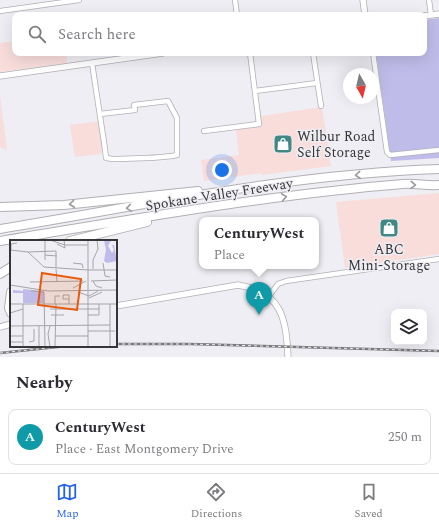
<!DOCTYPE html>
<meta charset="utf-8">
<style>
body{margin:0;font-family:Spectral,serif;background:#f7f7f7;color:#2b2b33}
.controls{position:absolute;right:12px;bottom:12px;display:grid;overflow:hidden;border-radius:8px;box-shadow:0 4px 16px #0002}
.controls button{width:36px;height:36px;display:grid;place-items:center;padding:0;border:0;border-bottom:1px solid #e1e1e2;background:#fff;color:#2b2b33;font:20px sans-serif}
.compass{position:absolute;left:343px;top:68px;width:36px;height:36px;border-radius:50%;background:#fff;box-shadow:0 4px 16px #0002;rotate:172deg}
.you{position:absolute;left:222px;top:170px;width:14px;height:14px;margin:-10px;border:3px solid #fff;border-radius:50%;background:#1a73e8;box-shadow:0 0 0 6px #1a73e833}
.badge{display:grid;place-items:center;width:26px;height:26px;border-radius:50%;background:#2563eb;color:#fff;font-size:13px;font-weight:700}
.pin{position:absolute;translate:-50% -33px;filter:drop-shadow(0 1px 2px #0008)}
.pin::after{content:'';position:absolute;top:21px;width:14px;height:12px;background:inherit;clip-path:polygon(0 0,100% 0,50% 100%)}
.popup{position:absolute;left:199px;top:217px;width:120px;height:52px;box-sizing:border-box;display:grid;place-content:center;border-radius:8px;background:#fff;filter:drop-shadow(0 1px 3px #0005);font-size:13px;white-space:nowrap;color:#7c7c81}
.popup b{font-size:15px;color:#2b2b33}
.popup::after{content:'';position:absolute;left:50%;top:100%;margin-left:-8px;border:8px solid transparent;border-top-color:#fff}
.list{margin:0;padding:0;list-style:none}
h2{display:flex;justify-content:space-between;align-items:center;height:52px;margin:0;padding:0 16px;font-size:17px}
h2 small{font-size:13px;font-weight:400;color:#7c7c81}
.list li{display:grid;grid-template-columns:26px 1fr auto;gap:12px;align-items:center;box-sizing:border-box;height:56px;margin:0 8px 8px;padding:0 8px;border:1px solid #e1e1e2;border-radius:8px}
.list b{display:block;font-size:15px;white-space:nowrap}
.list p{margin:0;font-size:13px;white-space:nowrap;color:#7c7c81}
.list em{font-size:13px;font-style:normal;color:#7c7c81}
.icon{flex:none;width:22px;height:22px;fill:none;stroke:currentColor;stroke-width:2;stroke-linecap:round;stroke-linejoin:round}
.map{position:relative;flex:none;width:439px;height:357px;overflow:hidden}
.search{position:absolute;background:#fff;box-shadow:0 4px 16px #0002;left:12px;right:12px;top:12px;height:44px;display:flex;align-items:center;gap:10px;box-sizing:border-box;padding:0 14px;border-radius:8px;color:#7c7c81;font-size:15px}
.sheet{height:116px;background:#fff}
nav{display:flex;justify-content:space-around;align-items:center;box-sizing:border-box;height:56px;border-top:1px solid #e1e1e2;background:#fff;font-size:11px;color:#7c7c81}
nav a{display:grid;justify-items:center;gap:2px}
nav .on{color:#2563eb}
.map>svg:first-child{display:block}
</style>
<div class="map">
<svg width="439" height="357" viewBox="0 0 439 357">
<rect width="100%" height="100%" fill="#eeeef4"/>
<!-- commercial -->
<path fill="#f8dddb" d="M15 41V53H66L67 63 0 72V43Z
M0 96 7 150 0 147Z
M322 107 331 166 262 175 261 173 204 181 201 160 239 155 236 130 262 126 261 116Z
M100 121 103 146 102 152 100 154 75 157 70 125Z
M439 193V254L345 268 336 202Z"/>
<!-- green -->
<path fill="#bfbce9" d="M439 18V158L391 161 376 53H424V20Z"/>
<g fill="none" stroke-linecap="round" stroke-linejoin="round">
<!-- minor casing -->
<g stroke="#b0b0b5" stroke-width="6">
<path id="minor" d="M235 0 237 15
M429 0 431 15
M0 11 79 0
M313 53 321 106
M373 53 387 152 390 155 439 150
M92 63 105 149 106 158 113 159C133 158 159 159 177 155V118L168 101 134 105 135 110 100 114
M255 91 317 83
M204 131 259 124 250 53
M269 296 278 284 286 281 439 259"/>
</g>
<!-- tertiary casing -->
<g stroke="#b0b0b5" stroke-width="7">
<path id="tertiary" d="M363 0 365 15
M424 16 439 14
M0 76 163 53
M116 306 238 285C282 292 286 318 288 357
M0 327 11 324"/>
</g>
<!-- motorway casing -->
<g stroke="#b0b0b5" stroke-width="10">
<path id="motorway" d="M0 207 64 205 198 191
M0 229C145 205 291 174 439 169
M0 241C134 219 267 195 403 184 415 183 427 186 439 185
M70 241 147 222
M0 274 11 267
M11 292 9 308 11 313"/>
</g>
<!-- minor -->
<use href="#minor" stroke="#fff" stroke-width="4.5"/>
<!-- tertiary -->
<use href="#tertiary" stroke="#fff" stroke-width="5.5"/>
<!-- motorway -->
<use href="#motorway" stroke="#fff" stroke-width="8"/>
<!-- rail casing -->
<g stroke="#7a7a7d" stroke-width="2.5">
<path id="rail" d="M116 344H190L439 351
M0 353 67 346"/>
</g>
<!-- rail -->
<use href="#rail" stroke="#eeeef4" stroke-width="1" stroke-dasharray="3" stroke-linecap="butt"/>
</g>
<!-- one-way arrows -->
<defs><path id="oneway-chevron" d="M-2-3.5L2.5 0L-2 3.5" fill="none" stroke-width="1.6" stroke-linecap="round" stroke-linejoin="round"/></defs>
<g stroke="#9a9a9c">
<use href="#oneway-chevron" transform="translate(358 175) rotate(175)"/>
<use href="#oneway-chevron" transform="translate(413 185) rotate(3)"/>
<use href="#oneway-chevron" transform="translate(284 197) rotate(-8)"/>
<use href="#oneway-chevron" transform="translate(72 204) rotate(174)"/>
<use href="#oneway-chevron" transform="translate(129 208) rotate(171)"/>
</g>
<!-- icons -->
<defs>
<g id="shop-square" transform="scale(1)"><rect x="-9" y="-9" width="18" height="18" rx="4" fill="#418885" stroke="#eeeef4"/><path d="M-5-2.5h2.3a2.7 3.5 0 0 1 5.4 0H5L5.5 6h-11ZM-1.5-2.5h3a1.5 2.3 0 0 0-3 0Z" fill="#fff"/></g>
</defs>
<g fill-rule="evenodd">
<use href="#shop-square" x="283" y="144"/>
<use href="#shop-square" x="389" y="228"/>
</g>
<g text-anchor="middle" stroke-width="3" stroke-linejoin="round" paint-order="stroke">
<!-- poi labels -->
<g font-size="14" fill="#363638" stroke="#eeeef4" text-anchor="start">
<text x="297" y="141">Wilbur Road<tspan x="297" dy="16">Self Storage</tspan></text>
<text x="389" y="254" text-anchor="middle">ABC<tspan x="389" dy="16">Mini-Storage</tspan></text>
</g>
<!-- street labels -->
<g font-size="14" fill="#363638" stroke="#eeeef4">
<text transform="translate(219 194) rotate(-9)" y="5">Spokane Valley Freeway</text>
</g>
</g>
<!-- overview -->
<g transform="translate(10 240)">
<rect width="107" height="107" fill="#eeeef4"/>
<path d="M94 0H101L98 6 102 13 104 10 102 5H104L107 21 97 23 94 21 96 10ZM3 47V50L13 51V49L34 51V63H13V53H3Z" fill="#bfbce9"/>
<path fill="none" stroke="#a4a4a9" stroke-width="1" d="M35 0V20M40 0 55 5H78M78 0V107M47 4 55 8 54 0M0 10 18 12 34 27 78 30M1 10V4L7 3M18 12 46 11V28M35 15 47 16M63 23 72 24 73 28M93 23 95 36 100 37M46 29 47 41M83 29V20L88 9 87 0M78 30H107M81 41 107 40M83 41 86 46 92 48M20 42 73 41M0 45 38 51 107 50M63 48 76 41M21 51 34 52 35 107M68 52 79 56 88 51M79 58 92 52M59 59H53V55H59V64M0 64H107M45 64V56H50M40 69H89M0 73 13 69M41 75H54M78 75H89V64M0 86 100 85M78 91H105M0 96H13M45 96H78M0 102H13M19 102 24 101V89M13 107V64M29 107V86M40 107 38 94 40 86M45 107 46 64M100 107V64"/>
<path fill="#e8590c" fill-opacity="0.15" stroke="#e8590c" stroke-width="2" d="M32 33 71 39 67 70 28 65Z"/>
<rect width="107" height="107" fill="none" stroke="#363638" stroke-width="2"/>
</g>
</svg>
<div class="controls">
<button><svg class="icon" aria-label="layers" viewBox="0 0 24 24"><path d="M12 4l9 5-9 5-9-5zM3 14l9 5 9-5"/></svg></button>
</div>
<svg class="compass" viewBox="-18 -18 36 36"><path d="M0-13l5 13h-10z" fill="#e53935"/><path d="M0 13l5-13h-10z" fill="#7c7c81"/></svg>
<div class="you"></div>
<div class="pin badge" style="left:259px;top:315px;background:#0f9aa8">A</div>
<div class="popup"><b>CenturyWest</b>Place</div>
<div class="search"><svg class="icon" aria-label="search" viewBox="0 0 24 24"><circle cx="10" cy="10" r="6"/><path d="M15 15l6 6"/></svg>Search here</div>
</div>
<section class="sheet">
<h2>Nearby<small></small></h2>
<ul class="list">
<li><span class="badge" style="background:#0f9aa8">A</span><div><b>CenturyWest</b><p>Place · East Montgomery Drive</p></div><em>250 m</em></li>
</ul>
</section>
<nav>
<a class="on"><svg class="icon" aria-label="map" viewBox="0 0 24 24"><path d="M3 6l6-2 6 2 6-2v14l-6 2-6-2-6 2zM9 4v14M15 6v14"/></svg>Map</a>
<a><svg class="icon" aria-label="directions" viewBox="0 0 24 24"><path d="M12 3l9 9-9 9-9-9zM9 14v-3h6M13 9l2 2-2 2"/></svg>Directions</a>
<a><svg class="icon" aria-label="saved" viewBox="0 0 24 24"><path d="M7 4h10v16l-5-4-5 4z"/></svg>Saved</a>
</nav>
